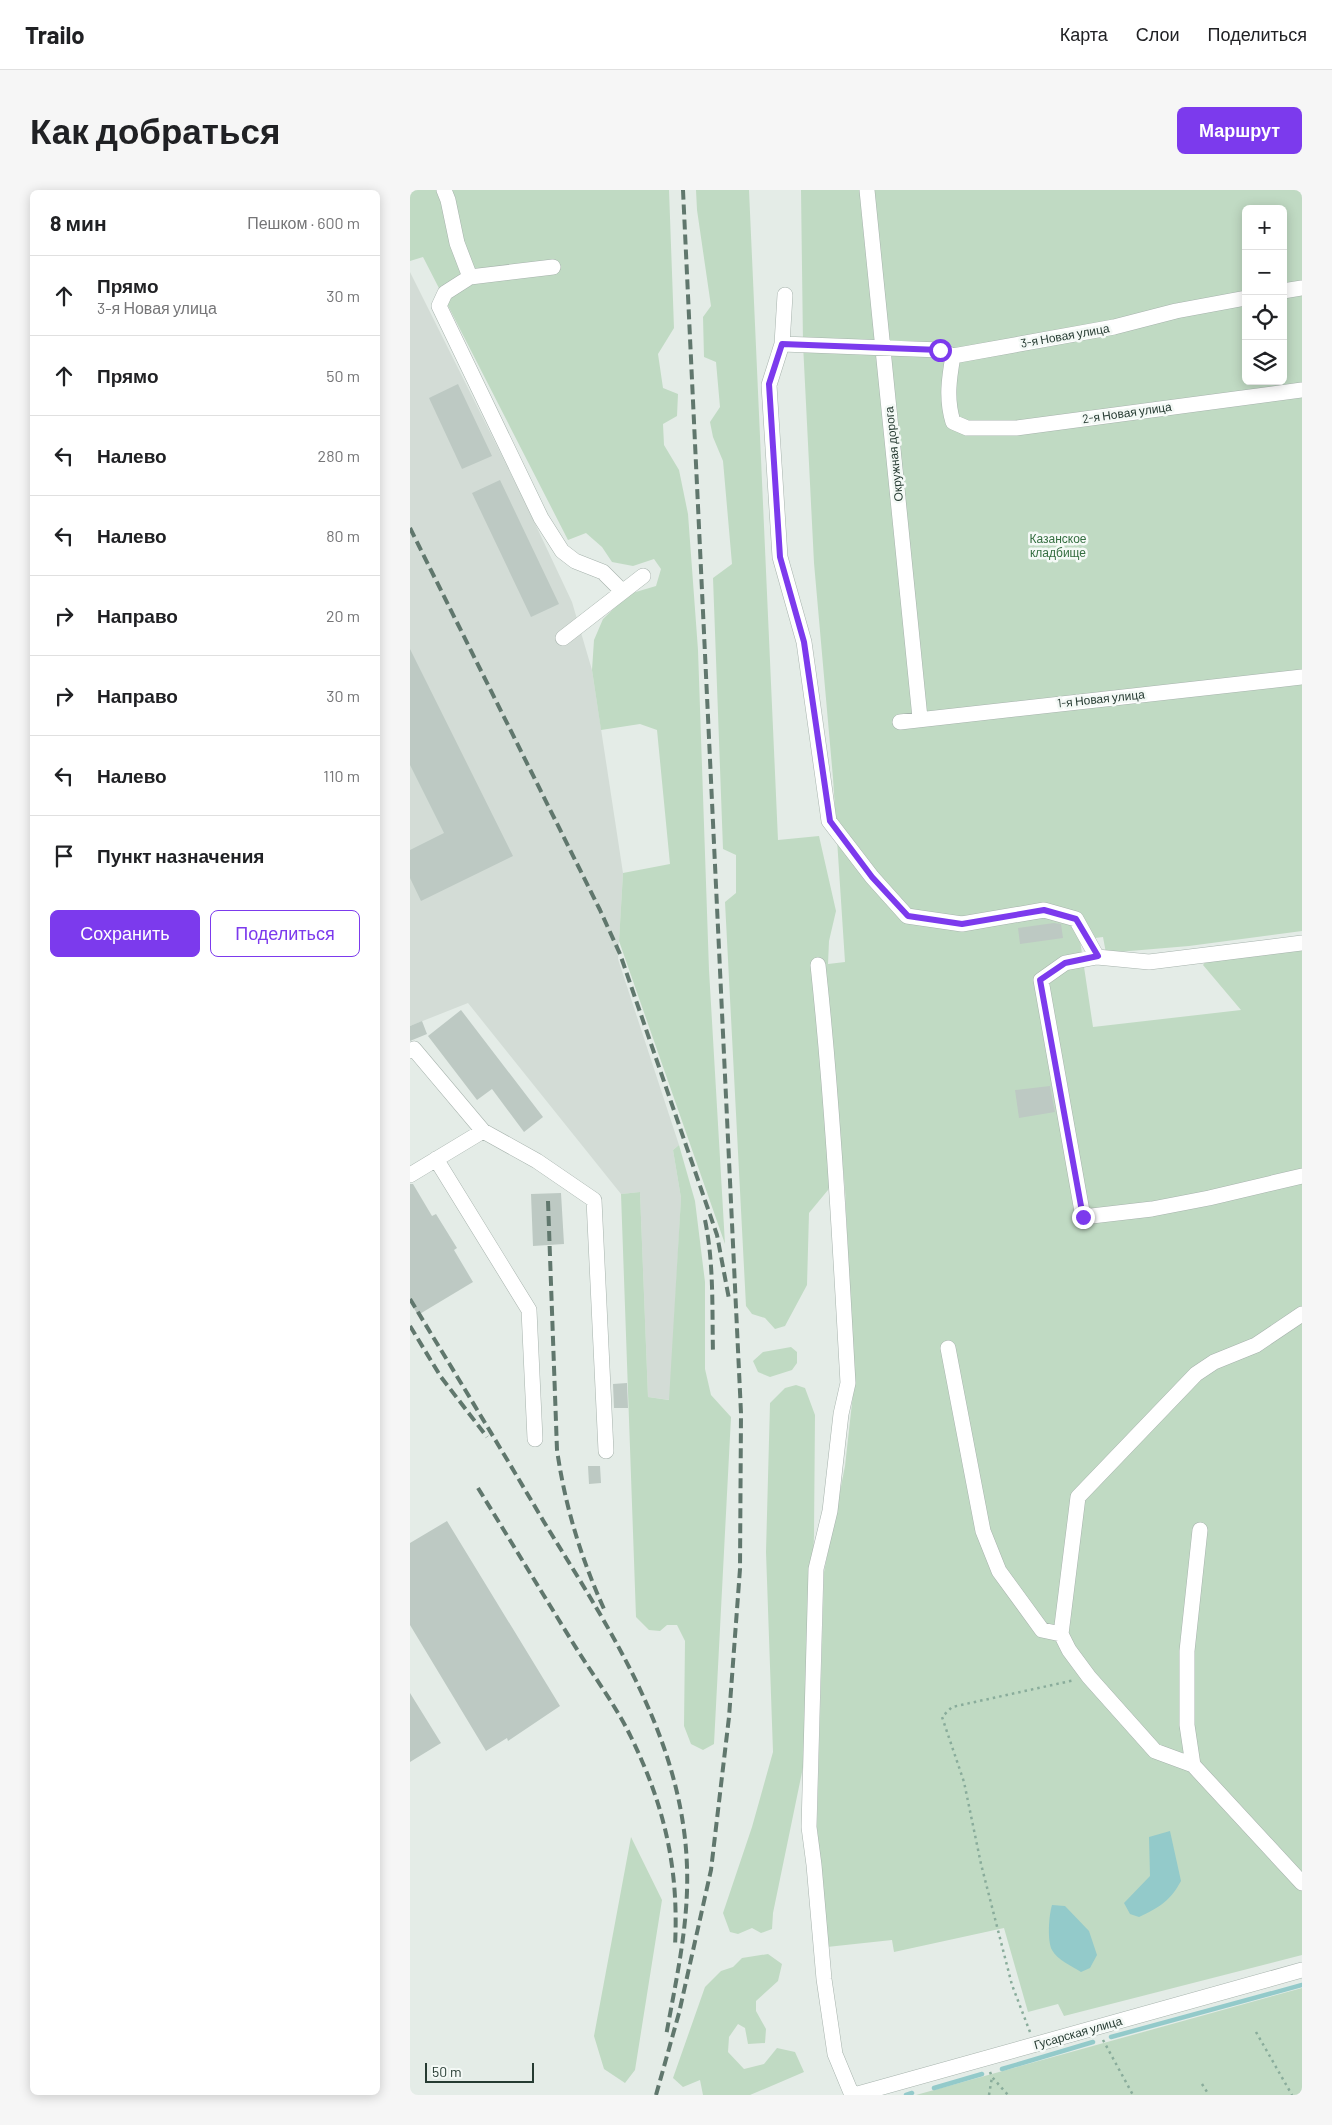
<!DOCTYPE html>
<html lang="ru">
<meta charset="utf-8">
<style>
body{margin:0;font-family:Barlow,sans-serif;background:#f6f6f6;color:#202124}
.controls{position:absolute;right:15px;top:15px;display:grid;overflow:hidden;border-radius:8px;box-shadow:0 2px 12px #0003}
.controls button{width:45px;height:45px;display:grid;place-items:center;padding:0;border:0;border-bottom:1px solid #e0e0e0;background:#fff;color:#202124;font:25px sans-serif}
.scale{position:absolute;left:15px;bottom:12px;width:109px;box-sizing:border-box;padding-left:5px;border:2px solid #263b32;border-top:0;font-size:14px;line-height:18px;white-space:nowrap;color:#263b32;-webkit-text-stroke:4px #f4f9f6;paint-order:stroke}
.stop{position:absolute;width:15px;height:15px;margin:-11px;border:4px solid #7c3aed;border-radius:50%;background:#fff}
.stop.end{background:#7c3aed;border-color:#fff;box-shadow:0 1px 5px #0008}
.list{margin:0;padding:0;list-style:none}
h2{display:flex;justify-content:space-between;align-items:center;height:65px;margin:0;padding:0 20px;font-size:21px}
h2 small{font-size:16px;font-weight:400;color:#757577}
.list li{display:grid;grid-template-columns:32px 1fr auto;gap:15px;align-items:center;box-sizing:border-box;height:80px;padding:0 20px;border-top:1px solid #e0e0e0}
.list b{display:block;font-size:19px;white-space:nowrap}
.list p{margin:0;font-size:16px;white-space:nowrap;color:#757577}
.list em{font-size:16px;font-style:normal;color:#757577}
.actions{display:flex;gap:10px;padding:15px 20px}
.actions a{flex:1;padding:11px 0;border:1px solid #7c3aed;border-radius:8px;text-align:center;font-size:18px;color:#7c3aed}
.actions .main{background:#7c3aed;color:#fff}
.icon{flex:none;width:28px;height:28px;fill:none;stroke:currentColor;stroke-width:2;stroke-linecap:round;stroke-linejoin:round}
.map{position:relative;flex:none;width:892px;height:1905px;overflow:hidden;border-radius:8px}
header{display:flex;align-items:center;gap:30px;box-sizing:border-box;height:70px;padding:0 25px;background:#fff;border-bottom:1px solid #e0e0e0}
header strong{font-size:24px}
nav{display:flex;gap:28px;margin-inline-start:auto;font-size:18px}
.intro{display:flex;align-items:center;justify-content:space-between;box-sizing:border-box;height:120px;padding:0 30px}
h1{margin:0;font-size:35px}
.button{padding:12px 22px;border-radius:8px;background:#7c3aed;color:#fff;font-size:18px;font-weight:700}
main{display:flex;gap:30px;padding:0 30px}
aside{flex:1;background:#fff;border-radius:8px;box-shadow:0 2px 12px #0003}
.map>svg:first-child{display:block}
</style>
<header>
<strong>Trailo</strong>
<nav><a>Карта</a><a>Слои</a><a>Поделиться</a></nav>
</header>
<div class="intro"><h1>Как добраться</h1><a class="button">Маршрут</a></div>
<main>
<aside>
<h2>8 мин<small>Пешком · 600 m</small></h2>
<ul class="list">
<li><svg class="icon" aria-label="ahead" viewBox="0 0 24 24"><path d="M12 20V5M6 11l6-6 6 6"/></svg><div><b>Прямо</b><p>3-я Новая улица</p></div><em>30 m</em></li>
<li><svg class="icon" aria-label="ahead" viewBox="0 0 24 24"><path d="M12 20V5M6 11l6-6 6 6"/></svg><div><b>Прямо</b></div><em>50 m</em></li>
<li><svg class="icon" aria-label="left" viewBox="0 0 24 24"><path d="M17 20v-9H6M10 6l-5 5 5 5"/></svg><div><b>Налево</b></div><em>280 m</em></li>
<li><svg class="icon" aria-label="left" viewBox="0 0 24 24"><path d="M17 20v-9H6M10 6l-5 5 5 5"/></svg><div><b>Налево</b></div><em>80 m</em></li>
<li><svg class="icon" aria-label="right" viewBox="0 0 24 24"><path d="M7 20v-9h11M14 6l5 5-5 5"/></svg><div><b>Направо</b></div><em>20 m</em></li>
<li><svg class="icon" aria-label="right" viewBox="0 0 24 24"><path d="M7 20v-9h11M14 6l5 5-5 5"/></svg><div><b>Направо</b></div><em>30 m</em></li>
<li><svg class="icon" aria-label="left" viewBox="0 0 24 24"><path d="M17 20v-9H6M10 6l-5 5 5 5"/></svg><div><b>Налево</b></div><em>110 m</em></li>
<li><svg class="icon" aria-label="arrive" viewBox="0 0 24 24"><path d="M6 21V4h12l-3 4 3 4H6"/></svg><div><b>Пункт назначения</b></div></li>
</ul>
<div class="actions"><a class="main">Сохранить</a><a>Поделиться</a></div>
</aside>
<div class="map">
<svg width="892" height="1905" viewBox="0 0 892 1905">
<rect width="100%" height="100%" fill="#e4ece7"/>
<!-- built -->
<path fill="#d3dcd6" d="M0 82 113 308 162 412 182 480 213 683 208 769 269 955 263 960 271 1008 260 1210 238 1207 230 1002 211 1004 58 813 0 836Z"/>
<!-- green -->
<path fill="#c0dac3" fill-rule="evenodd" d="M0 0H259L264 138 248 164 253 198 268 204 267 226 253 234 254 255 269 280 278 324 288 460 299 780 315 1054 209 751 213 683 260 674 247 540 230 534 191 540 182 480 184 450 193 429 219 404 246 396 251 379 244 369 223 376 202 372 192 357 176 343 158 350 13 67 0 71Z
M286 0H339L368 650 409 646 426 721 419 751 418 774 435 772 423 588 404 373 393 154 391 0H892V741L779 756 696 763 693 747 670 750 683 837 831 820 793 775 797 770 892 760V1765L654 1826 648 1814 618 1822 594 1738 484 1762 482 1750 417 1757 407 1637 414 1382 435 1276 444 1195 435 999 416 806 426 979 418 1000 399 1023 397 1095 375 1136 365 1139 355 1128 342 1124 336 1116 315 712 326 703V665L313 659 303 388 322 374 313 271 303 247 300 232 310 217 306 172 294 167 293 127 301 116 287 20ZM836 19H873V191H836Z
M269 955 285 1011 295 1092V1179L301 1205 321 1227 304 1554 293 1560 281 1554 274 1536 275 1451 267 1435H257L250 1441 239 1440 226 1427 211 1004 230 1002 238 1207 259 1210 271 1008 263 960Z
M381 1157 387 1162V1173L382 1180 360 1187 348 1182 343 1171 353 1162Z
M386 1195 395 1198 405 1225 404 1345 397 1558 363 1723 362 1739 351 1743 342 1738 328 1744 320 1742 313 1723 342 1637 363 1562 356 1362 360 1213 375 1198Z
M221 1647 252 1710 225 1880 215 1893 194 1879 184 1846Z
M358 1764 372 1774 368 1791 346 1811V1821L356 1839 355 1853 338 1854 335 1838 328 1834 319 1847 318 1862 334 1879 354 1874 367 1858 385 1862 394 1882 340 1905H293L290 1890 273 1897 263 1888 295 1797 311 1781 323 1777 332 1768Z
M892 1798V1905H506Z"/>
<!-- water -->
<path fill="#93caca" d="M760 1641 771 1691C760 1711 750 1717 729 1727L720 1724 714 1713 740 1686 739 1647Z
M642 1715 655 1716 679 1741 687 1765 680 1778 671 1782C662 1776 647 1770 642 1760 637 1750 639 1725 642 1715Z"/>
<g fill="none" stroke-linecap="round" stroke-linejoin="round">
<!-- stream -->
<path stroke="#93caca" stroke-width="4.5" d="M701 1847 892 1795
M592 1879 683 1852
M524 1898 572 1884
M496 1905 502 1903"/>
</g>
<!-- building -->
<path fill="#bdc9c3" d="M48 194 82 266 52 279 19 208Z
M90 290 149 414 121 427 62 303Z
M0 459 103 666 11 711 0 688V660L34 643 0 575Z
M644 733 651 734 653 748 610 754 608 738Z
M51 820 133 927 114 942 82 899 67 910 18 846Z
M12 831 17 844 0 851V836Z
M640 896 645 922 609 928 605 900Z
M0 994H3L22 1026 26 1024 47 1058 44 1060 63 1092 8 1125 0 1112Z
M151 1003 154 1054 123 1056 121 1004Z
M217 1193 218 1218H204L203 1194Z
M178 1276H190L191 1293 179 1294Z
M37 1331 150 1516 98 1551 97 1548 76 1561 0 1435V1353Z
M0 1503 31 1553 0 1572Z"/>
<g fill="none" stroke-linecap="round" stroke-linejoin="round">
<!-- minor casing -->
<g stroke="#a7b3ad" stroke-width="16">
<path id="minor" d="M34 0 38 10 47 53 60 87 35 103 29 116 131 328 152 361 165 371 193 382 212 401
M457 0 510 528
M60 87 143 77
M873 101 892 98
M375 105 372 154 359 195 370 367 394 452 419 631 462 687 497 726 552 734 634 720 666 729 687 767
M372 154 530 160 543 166 704 137 766 121 836 108
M543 166C539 189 536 209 543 232L557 238H606L892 200
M153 448 233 386
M490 532 892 487
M892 753 739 772 687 767 655 773 631 790 673 1027 742 1019 799 1008 892 986
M408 775C423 914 430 1053 438 1193L431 1224 420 1321 406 1379 399 1637 404 1675 414 1789 425 1864 442 1905
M0 861 4 859 73 941 127 971 184 1010 196 1261
M26 969 119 1120 125 1249
M0 985 73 941
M538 1158 573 1341 589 1381 632 1440 651 1444 659 1460 679 1487 745 1561 783 1575
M790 1340 777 1461V1535L783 1575 892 1693
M651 1444 668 1307 786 1184 804 1172 846 1155 892 1124
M444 1905 892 1780"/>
</g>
<!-- path -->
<path stroke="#89ac9b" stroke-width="2.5" stroke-dasharray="2.5 4" stroke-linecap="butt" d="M620 1842 602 1795 571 1674 554 1592 532 1527 542 1517 665 1490
M846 1842 882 1905
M693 1850 723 1905
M580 1882 582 1887 598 1905
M792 1894 799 1905
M579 1905 582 1887"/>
<!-- minor -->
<use href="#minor" stroke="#fff" stroke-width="15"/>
<!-- rail -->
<path stroke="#60776d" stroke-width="4" stroke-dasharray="10 5" stroke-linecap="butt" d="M0 338 190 720 210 764 307 1045 319 1109
M138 1011 147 1260C155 1316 171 1368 194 1419
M295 1030C304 1073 302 1120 303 1164
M0 1109C45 1183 90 1257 134 1332 199 1438 273 1548 277 1677 279 1734 266 1790 256 1846
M0 1136 31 1187 77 1247
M68 1298C100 1350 131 1401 163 1453 182 1484 205 1514 221 1547 255 1617 269 1679 265 1756
M246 1905 269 1823 301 1680 319 1527 330 1379 331 1223 273 0"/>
</g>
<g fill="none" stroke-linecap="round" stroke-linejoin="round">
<!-- route -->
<path stroke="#7c3aed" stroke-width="6" d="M530 160 372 154 359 194 370 367 394 452 420 631 462 687 498 726 552 734 634 720 666 729 688 766 655 773 630 790 673 1027"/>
</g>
<g text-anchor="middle" stroke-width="5" stroke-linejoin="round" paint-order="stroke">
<!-- street labels -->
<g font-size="12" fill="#263b32" stroke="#f4f9f6">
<text transform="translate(655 146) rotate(-10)" y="4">3-я Новая улица</text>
<text transform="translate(717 223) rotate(-8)" y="4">2-я Новая улица</text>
<text transform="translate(484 264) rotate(-96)" y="4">Окружная дорога</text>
<text transform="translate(691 509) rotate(-6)" y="4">1-я Новая улица</text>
<text transform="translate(668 1843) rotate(-16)" y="4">Гусарская улица</text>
</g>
<!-- park labels -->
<g font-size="12" fill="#356e41" stroke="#f4f9f6">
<text x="648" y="353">Казанское<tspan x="648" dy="14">кладбище</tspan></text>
</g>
</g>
</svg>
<div class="controls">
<button>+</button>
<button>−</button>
<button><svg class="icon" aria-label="locate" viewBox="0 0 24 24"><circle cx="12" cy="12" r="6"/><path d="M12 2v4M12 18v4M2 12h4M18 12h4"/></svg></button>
<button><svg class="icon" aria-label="layers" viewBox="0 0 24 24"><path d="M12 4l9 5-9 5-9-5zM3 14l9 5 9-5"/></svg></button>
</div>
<div class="scale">50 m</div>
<div class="stop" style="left:530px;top:160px"></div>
<div class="stop end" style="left:673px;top:1027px"></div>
</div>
</main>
